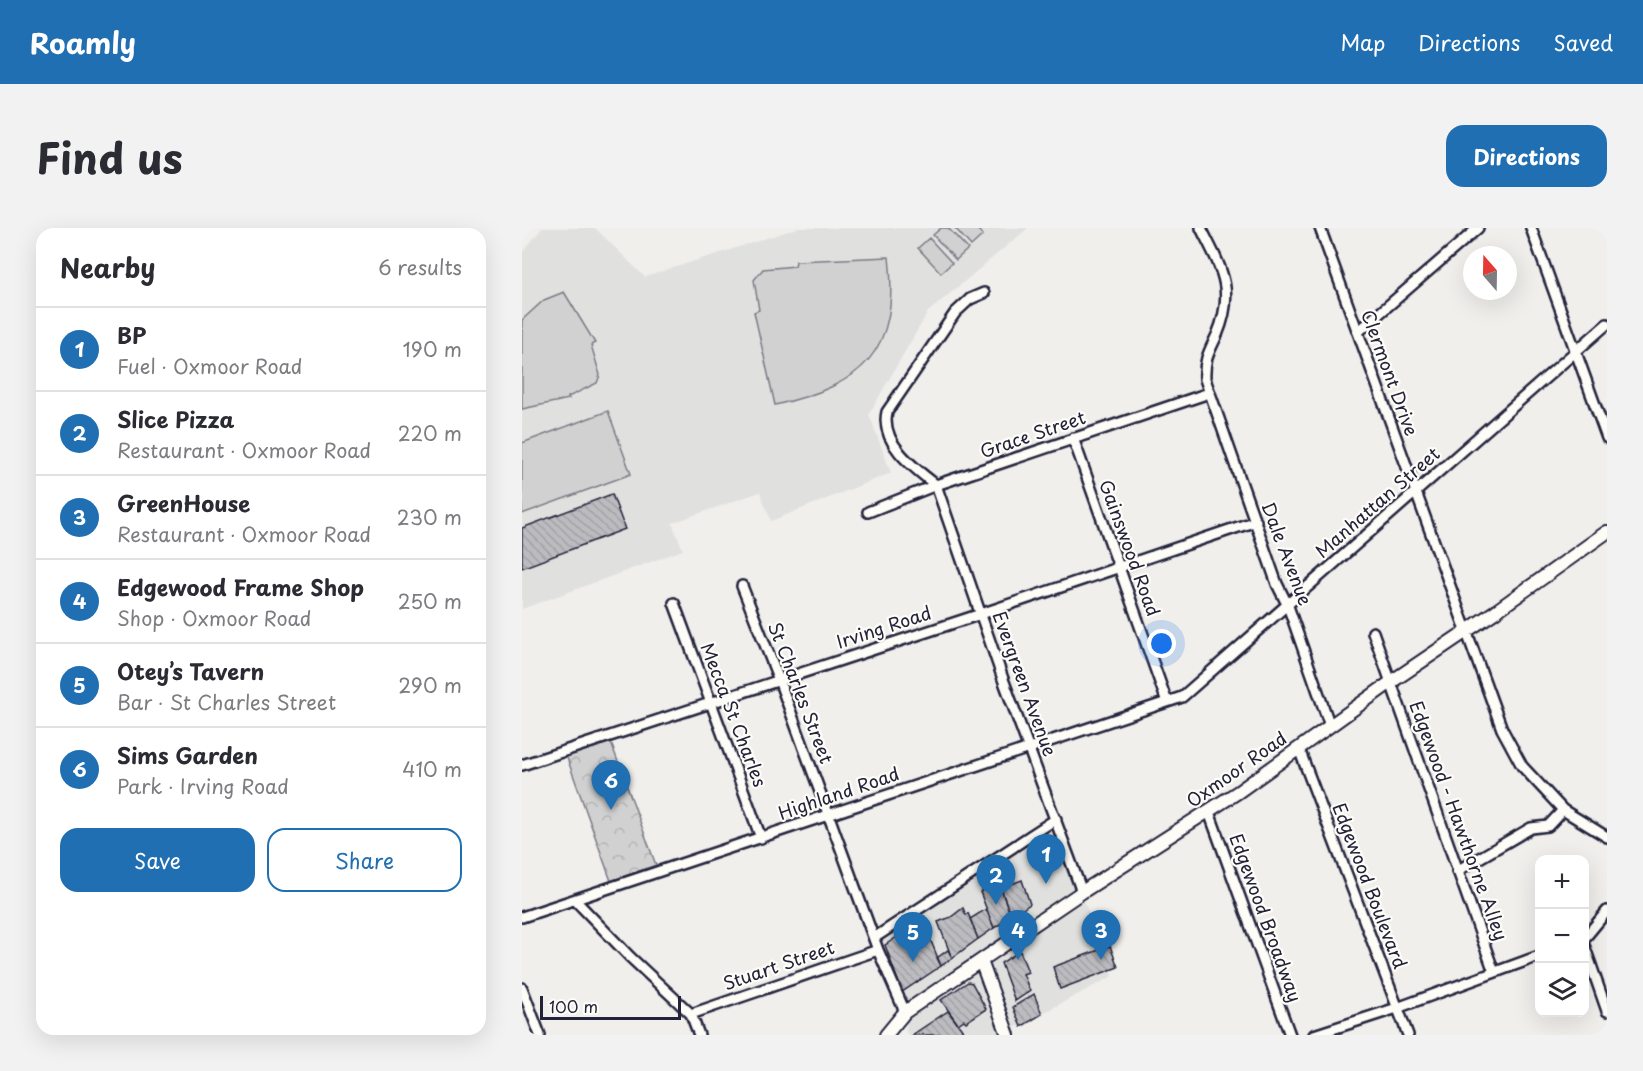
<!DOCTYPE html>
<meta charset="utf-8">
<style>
body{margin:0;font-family:"Playpen Sans",sans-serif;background:#f2f2f3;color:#2b2b33}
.controls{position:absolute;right:18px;bottom:18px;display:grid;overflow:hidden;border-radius:12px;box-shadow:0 6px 24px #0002}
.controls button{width:54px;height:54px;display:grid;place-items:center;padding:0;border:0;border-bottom:2px solid #e1e1e2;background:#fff;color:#2b2b33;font:30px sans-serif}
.compass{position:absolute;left:941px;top:18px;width:54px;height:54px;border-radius:50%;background:#fff;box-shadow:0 6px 24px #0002;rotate:340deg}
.scale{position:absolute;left:18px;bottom:15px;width:141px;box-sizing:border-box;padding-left:6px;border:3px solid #22223b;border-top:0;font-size:16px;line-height:21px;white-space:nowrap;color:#22223b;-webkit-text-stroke:4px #fdfcf7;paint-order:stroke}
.you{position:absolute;left:640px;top:416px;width:21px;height:21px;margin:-15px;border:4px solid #fff;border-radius:50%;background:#1a73e8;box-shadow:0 0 0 9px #1a73e833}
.badge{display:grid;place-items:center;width:39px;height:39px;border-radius:50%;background:#1f6fb2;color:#fff;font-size:20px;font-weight:700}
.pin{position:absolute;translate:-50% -50px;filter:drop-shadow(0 2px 3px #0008)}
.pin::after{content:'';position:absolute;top:32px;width:21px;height:18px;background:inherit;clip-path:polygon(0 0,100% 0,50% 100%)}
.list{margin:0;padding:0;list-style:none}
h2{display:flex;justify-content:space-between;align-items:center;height:78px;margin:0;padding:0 24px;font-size:26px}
h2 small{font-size:20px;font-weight:400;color:#7c7c81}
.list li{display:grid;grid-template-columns:39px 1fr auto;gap:18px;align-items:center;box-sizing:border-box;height:84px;padding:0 24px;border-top:2px solid #e1e1e2}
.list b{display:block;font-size:22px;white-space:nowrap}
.list p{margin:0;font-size:20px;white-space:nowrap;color:#7c7c81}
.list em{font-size:20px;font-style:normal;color:#7c7c81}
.actions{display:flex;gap:12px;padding:18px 24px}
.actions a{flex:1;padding:14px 0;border:2px solid #1f6fb2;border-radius:18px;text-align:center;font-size:21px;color:#1f6fb2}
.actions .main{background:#1f6fb2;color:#fff}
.icon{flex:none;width:33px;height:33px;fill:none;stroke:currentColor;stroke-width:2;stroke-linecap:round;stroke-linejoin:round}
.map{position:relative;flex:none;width:1085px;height:807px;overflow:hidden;border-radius:18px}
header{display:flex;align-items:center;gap:36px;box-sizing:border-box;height:84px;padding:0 30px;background:#1f6fb2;color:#fff}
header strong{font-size:28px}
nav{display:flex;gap:33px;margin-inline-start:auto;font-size:21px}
.intro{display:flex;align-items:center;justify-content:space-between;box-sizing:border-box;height:144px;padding:0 36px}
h1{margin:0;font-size:42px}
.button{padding:15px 27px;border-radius:18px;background:#1f6fb2;color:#fff;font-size:21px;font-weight:700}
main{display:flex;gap:36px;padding:0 36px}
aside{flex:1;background:#fff;border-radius:18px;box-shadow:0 6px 24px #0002}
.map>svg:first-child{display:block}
</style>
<header>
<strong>Roamly</strong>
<nav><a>Map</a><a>Directions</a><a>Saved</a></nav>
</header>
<div class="intro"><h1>Find us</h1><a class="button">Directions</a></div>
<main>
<aside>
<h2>Nearby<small>6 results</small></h2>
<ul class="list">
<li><span class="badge">1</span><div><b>BP</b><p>Fuel · Oxmoor Road</p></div><em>190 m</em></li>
<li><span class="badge">2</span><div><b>Slice Pizza</b><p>Restaurant · Oxmoor Road</p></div><em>220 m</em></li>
<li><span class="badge">3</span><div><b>GreenHouse</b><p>Restaurant · Oxmoor Road</p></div><em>230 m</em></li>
<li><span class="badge">4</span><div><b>Edgewood Frame Shop</b><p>Shop · Oxmoor Road</p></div><em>250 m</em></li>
<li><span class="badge">5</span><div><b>Otey’s Tavern</b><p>Bar · St Charles Street</p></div><em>290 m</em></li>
<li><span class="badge">6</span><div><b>Sims Garden</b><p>Park · Irving Road</p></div><em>410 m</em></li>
</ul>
<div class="actions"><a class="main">Save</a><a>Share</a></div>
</aside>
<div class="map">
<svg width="1085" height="807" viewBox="0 0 1085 807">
<defs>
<pattern id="park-crowns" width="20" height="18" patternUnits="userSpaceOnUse" patternTransform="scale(1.5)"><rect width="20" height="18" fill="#d2d1d1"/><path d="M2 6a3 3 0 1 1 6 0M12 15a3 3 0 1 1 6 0" fill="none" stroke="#b4b3b4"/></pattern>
<pattern id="building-back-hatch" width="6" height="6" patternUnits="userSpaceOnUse" patternTransform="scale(1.5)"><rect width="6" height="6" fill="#bcbcc0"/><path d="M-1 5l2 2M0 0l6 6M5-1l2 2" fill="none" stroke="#a1a1a6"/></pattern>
</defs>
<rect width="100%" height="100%" fill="#f0efec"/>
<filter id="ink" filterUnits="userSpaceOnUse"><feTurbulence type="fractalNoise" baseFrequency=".0167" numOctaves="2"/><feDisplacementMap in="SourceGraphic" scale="12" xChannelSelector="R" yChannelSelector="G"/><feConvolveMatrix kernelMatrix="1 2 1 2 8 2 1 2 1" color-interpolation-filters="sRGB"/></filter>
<g filter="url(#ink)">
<!-- built -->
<path fill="#e0e0df" d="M20 0H73L123 49 276 0H506L406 84 347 186 369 245 249 293 238 264 150 295 161 322 0 381V25Z
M532 594 591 748 479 807H386L384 803 386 786 355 712Z"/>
<!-- park -->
<path fill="url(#park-crowns)" stroke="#7a7a86" stroke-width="1.5" d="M88 512 134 637 89 653 44 527Z"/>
<!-- garden -->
<path fill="#d2d1d1" stroke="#7a7a86" stroke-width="1.5" d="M419 0H426L446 21 434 32 411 7Z
M433 0H454L461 7 449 18Z
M407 10 430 35 419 45 396 20Z
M367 29C378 124 341 157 253 177L232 84 237 82 232 52 241 41 273 38 274 33Z
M42 64 73 115 69 117 78 147 75 155 46 169 47 171 0 181V92L22 72Z
M86 183 109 246 0 286V215Z"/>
<!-- building -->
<path fill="url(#building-back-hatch)" stroke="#22223b" stroke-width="1.5" d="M90 266 103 301 0 340V300Z
M500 652 508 676 489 689 479 660Z
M476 653 489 689 472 700 458 664Z
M441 680 444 687 446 685 456 711 430 730 416 694 429 689Z
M464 681 472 700 456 711 448 691Z
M399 688 419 738 380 764 363 717 384 703 382 698Z
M588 718 596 739 538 761 531 739Z
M426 722 430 730 419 738 415 730Z
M498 723 506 744 501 746 508 763 493 773 479 735Z
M446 754 450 755 464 781 444 794 442 792 436 796 419 772Z
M512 766 520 786 499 799 491 779Z
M426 783 444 807H390Z"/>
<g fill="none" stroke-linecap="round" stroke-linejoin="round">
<!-- street casing -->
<g stroke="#22223b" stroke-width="14">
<path id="street" d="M679 0C699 40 714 62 695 107 687 124 682 131 683 151L755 356 766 378 808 498
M798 0 980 501 1000 538 1041 582 1085 609
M1009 0 1085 210
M837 103 956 0
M551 210 645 474
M414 257 481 451 560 664
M414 257C392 240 358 215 365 184L433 85 448 71 462 65
M346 284 414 257 687 165
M220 358 257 452 356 722 383 784
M152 375 239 610
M851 404 972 744
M777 521 886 807
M0 537 459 386 734 293
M687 584 768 807
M935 643 1009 600 1026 598 1041 582
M53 672 108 729 169 786 177 807
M0 689 660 469 1085 96
M352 710 534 591
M1062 711 1085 683
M1062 717 1085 783
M0 760 18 807
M169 786 356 722
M792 807 875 780 1017 728"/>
</g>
<!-- secondary casing -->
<g stroke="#22223b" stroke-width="16">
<path id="secondary" d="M459 733 486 807
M364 807 383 784 560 664 716 564 869 454 974 383 1085 304"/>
</g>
<!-- street -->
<use href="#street" stroke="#fdfcf7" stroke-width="9"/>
<!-- secondary -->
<use href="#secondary" stroke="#fdfcf7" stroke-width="12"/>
</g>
</g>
<g text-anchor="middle" stroke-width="4.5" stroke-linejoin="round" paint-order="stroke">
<!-- street labels -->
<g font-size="18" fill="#22223b" stroke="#fdfcf7">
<text transform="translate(867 145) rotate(70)" y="6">Clermont Drive</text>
<text transform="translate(511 207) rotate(-19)" y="6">Grace Street</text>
<text transform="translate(856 275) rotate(-41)" y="6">Manhattan Street</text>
<text transform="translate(607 320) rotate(70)" y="6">Gainswood Road</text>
<text transform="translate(764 326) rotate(69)" y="6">Dale Avenue</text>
<text transform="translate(362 400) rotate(-18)" y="6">Irving Road</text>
<text transform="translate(502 456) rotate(70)" y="6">Evergreen Avenue</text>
<text transform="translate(278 465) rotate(69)" y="6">St Charles Street</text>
<text transform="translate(211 487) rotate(69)" y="6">Mecca St Charles</text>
<text transform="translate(715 542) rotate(-35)" y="6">Oxmoor Road</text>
<text transform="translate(317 566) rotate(-19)" y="6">Highland Road</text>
<text transform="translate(936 593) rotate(70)" y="6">Edgewood - Hawthorne Alley</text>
<text transform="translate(847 658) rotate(69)" y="6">Edgewood Boulevard</text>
<text transform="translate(743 690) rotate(70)" y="6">Edgewood Broadway</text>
<text transform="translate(257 738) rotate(-19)" y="6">Stuart Street</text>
</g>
</g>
</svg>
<div class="controls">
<button>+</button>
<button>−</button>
<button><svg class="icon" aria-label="layers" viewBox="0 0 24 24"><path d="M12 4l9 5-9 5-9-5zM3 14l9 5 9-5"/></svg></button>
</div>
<svg class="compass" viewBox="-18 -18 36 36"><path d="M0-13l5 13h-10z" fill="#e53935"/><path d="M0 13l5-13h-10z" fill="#7c7c81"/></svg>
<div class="scale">100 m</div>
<div class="you"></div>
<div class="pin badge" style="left:524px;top:656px">1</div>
<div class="pin badge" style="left:474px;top:677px">2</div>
<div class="pin badge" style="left:579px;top:732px">3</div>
<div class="pin badge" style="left:496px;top:732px">4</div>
<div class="pin badge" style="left:391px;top:734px">5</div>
<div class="pin badge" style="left:89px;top:582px">6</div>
</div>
</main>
